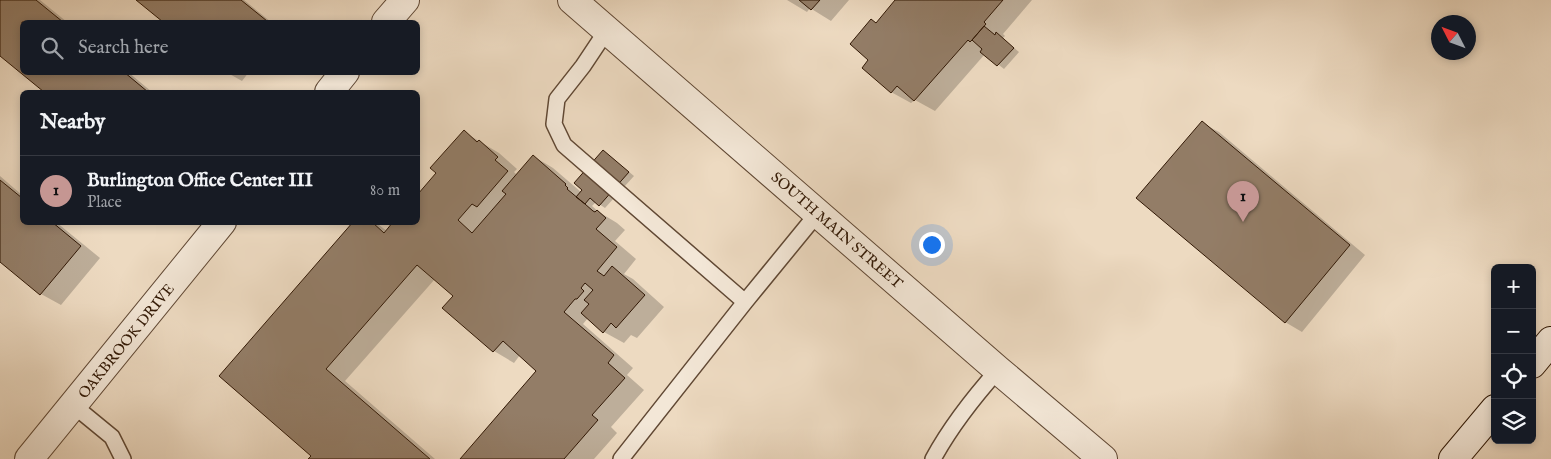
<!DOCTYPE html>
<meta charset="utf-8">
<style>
body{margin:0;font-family:"IM FELL English",serif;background:#242831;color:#f1f3f6}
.controls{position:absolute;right:15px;bottom:15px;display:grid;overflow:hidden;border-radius:8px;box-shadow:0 2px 8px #0003}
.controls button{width:45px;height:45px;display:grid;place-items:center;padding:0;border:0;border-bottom:1px solid #363941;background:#171b24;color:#f1f3f6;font:25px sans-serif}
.compass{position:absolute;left:1431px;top:15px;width:45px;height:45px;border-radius:50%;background:#171b24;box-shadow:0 2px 8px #0003;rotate:312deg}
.you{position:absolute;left:931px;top:244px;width:18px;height:18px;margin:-12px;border:4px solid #fff;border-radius:50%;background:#1a73e8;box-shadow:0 0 0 8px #1a73e833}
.badge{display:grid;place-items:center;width:32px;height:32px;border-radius:50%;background:#c59692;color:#111;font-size:16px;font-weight:700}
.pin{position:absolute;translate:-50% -41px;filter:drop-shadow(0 1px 2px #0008)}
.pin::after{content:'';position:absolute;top:26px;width:18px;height:15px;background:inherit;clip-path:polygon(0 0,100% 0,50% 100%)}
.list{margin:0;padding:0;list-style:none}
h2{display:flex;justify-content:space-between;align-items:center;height:65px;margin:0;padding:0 20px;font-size:21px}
h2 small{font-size:16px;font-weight:400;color:#9ea1a6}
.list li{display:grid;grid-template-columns:32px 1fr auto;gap:15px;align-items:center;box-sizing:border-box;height:70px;padding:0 20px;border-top:1px solid #363941}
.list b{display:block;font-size:19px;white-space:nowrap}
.list p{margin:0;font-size:16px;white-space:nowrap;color:#9ea1a6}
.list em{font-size:16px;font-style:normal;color:#9ea1a6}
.icon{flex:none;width:28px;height:28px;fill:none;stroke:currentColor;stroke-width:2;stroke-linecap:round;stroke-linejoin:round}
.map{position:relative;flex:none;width:1551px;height:459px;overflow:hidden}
.search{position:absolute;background:#171b24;box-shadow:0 2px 8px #0003;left:20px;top:20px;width:400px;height:55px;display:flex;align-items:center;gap:12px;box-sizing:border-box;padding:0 18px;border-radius:8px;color:#9ea1a6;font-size:19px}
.panel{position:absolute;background:#171b24;box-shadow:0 2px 8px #0003;left:20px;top:90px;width:400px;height:135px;border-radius:8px}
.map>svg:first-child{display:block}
</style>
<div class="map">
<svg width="1551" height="459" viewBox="0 0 1551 459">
<rect width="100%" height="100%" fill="#eddac1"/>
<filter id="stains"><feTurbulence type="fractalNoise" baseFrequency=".004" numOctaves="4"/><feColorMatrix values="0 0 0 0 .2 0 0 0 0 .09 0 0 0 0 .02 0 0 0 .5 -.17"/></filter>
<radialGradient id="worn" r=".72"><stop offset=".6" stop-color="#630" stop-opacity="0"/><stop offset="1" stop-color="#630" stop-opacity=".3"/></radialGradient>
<!-- shadow -->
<path fill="#0003" d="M0 0H40L67 22H22V72H128L152 92H46L0 55Z
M138 0H244L271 22H165Z
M787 0H849L831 21 810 8 807 12Z
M897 0H1032L1003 34 1005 36 1003 38 1019 52 1004 69 985 54 935 111 915 100 911 103 891 92 870 60 877 24Z
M226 72H249L242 81Z
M1202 123 1219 132 1365 255 1302 332 1285 322Z
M464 132 499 153 517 169 514 172 517 175 533 156 553 168 581 192 604 151 609 155 634 176 605 208 596 202 592 206 599 212 617 223 625 230 615 241 636 259 624 274 633 279 664 307 637 338 631 335 624 343 604 332 588 318 583 324 633 368 627 375 644 390 611 427 617 433 594 459H462L538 371 520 355 514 363 494 351 444 307 454 295 435 279 345 381 435 459H310L313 456 221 376 354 222H375L387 231 418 222V196L438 173Z
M0 176 22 195V222H56L100 258 61 305 41 294 0 260Z"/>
<!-- building -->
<path fill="#937d67" stroke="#311805" d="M0 0H36L63 22H22V72H124L148 92H44L0 56Z
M136 0H241L267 21 266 22H163Z
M799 0H820L811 10Z
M895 0H1003L984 22 986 24 972 40 970 42 968 40 914 101 897 86 891 93 862 68 868 60 850 44 871 19 876 23Z
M984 26 995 35 996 32 1014 48 997 66 980 52 982 49 972 40Z
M1202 121 1350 245 1285 323 1136 198Z
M464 130 477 142 479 140 498 157 495 160 508 171 477 207 472 204 458 220 472 233 506 194 502 191 533 155 566 184 565 185 568 188 567 189 585 204 593 211 595 212 597 210 606 218 596 229 617 247 597 271 604 276 612 266 645 295 616 328 611 323 603 333 581 313 589 304 584 300 593 290 585 283 581 288 584 291 577 299H575L564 312 614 355 608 363 625 378 592 415 598 420 564 459H460L536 371 503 341 493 352 442 308 453 296 417 265 326 369 430 459H308L311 456 219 376 353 222H372L384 233 393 222H418V194L436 173 430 168Z
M603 150 629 172 599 206 590 198 585 204 576 197 582 190 574 183Z
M0 180 22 198V222H52L81 246 40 295 0 262Z"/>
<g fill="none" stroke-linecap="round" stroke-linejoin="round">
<!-- service casing -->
<g stroke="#604834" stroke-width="18">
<path id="service" d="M607 30 583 66 557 99 554 124 564 145 745 302
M73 405 112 437 123 459
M621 459 745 302 817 214
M933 459C951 426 973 398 998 370"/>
</g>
<!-- minor casing -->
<g stroke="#604834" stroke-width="30">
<path id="minor" d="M386 22 405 0
M329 92 345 72
M29 459 222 222"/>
</g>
<!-- tertiary casing -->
<g stroke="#604834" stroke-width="30">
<path id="tertiary" d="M572 0 998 370 1103 459"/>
</g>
<!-- secondary casing -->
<g stroke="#311805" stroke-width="30">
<path id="secondary" d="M1532 364 1551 341
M1453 459 1495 409"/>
</g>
<!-- service -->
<use href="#service" stroke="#f3e7d7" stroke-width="15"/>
<!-- minor -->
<use href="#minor" stroke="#f3e7d7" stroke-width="28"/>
<!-- tertiary -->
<use href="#tertiary" stroke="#f3e7d7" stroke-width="28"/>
<!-- secondary -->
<use href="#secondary" stroke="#f3e7d7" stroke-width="28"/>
</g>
<g text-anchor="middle" stroke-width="4.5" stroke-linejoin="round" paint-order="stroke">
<!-- street labels -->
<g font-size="15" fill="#311805" stroke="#f3e7d7">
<text transform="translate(837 230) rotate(41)" y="5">SOUTH MAIN STREET</text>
<text transform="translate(126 341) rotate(-51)" y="5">OAKBROOK DRIVE</text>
</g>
</g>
<rect width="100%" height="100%" filter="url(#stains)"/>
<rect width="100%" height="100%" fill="url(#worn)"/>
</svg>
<div class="controls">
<button>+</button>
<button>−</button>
<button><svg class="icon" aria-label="locate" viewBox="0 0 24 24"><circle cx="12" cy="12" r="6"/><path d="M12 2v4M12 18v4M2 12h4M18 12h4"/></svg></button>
<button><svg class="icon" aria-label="layers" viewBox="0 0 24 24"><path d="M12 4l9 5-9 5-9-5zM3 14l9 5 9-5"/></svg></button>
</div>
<svg class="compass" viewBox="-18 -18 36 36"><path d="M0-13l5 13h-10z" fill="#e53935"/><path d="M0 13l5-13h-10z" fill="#9ea1a6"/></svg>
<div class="you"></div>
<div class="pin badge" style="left:1243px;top:222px">1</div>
<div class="search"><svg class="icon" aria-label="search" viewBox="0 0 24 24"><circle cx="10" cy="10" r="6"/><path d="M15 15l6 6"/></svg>Search here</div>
<section class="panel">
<h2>Nearby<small></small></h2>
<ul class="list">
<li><span class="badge">1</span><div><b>Burlington Office Center III</b><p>Place</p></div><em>80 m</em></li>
</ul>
</section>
</div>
